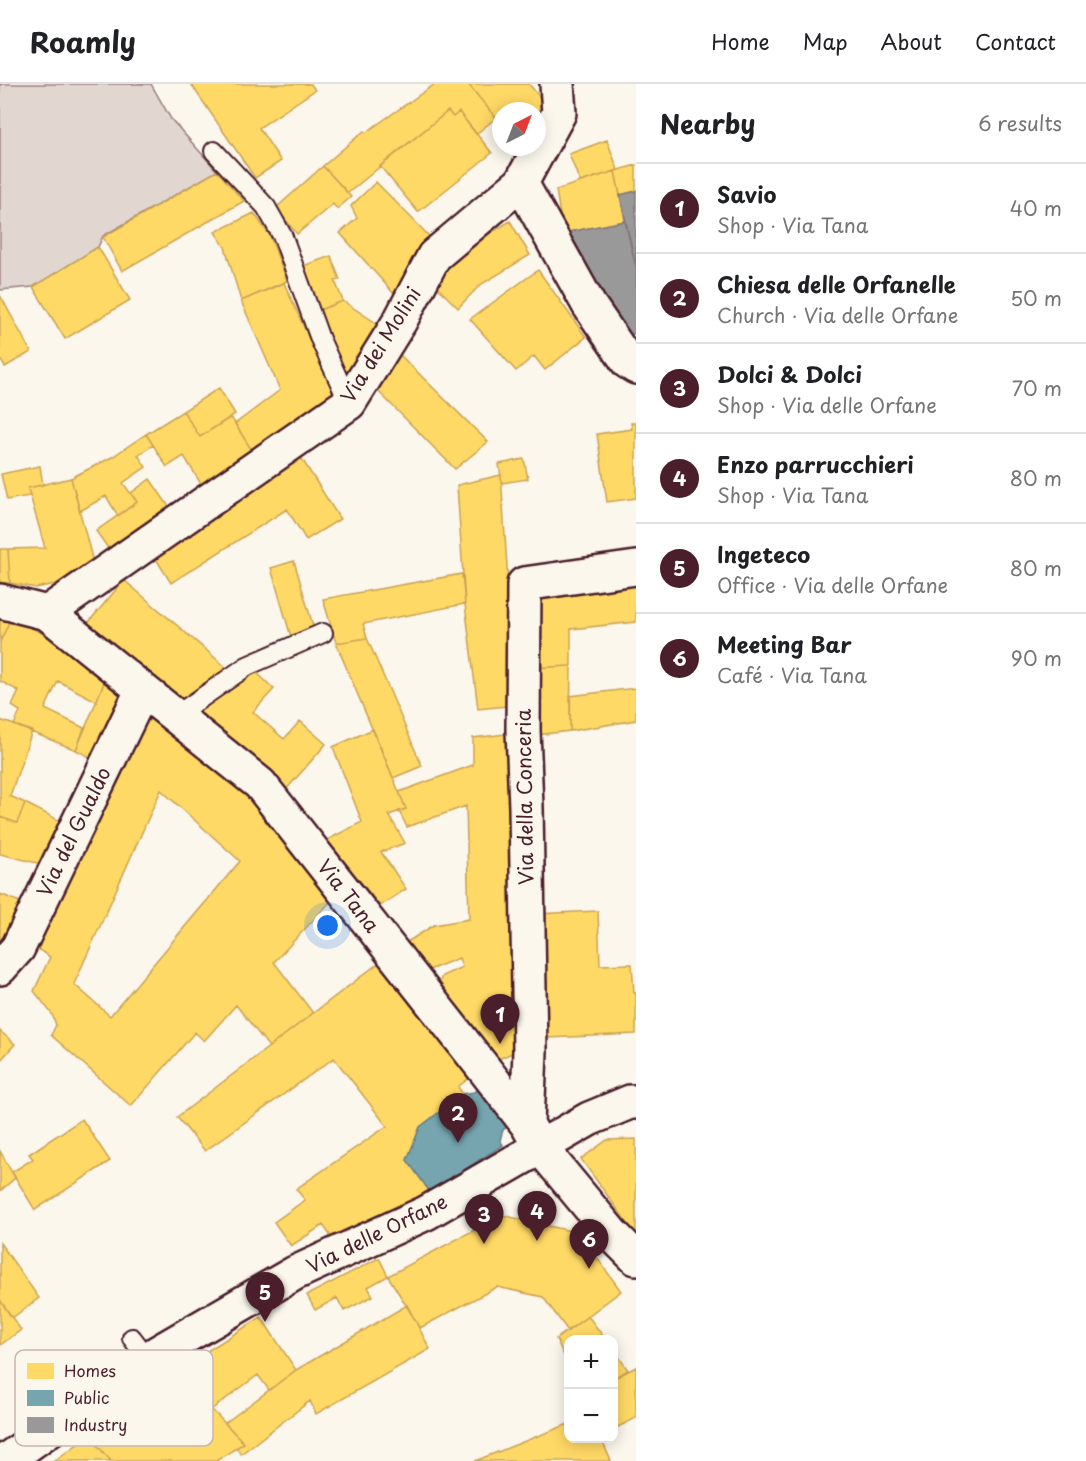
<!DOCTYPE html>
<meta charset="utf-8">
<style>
body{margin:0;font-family:"Playpen Sans",sans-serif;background:#f6f6f6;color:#202124}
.controls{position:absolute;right:18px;bottom:18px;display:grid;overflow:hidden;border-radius:12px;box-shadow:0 3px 15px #0003}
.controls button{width:54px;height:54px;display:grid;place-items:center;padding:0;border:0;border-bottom:2px solid #e0e0e0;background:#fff;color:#202124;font:30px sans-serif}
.compass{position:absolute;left:492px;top:18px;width:54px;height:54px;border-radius:50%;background:#fff;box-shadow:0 3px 15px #0003;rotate:42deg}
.you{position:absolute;left:328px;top:842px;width:21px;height:21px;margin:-15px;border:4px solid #fff;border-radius:50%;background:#1a73e8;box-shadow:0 0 0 9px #1a73e833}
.badge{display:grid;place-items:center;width:39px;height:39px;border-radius:50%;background:#4a1f2b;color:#fff;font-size:20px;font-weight:700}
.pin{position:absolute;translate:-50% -50px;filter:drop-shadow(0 2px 3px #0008)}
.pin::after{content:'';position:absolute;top:32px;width:21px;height:18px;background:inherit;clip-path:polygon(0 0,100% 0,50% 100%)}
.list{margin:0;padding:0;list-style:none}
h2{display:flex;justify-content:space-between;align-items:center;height:78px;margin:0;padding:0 24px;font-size:26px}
h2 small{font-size:20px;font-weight:400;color:#757577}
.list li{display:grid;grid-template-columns:39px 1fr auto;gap:18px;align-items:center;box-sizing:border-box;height:90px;padding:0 24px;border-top:2px solid #e0e0e0}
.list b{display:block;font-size:22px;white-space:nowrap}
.list p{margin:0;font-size:20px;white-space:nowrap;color:#757577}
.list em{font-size:20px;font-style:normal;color:#757577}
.map{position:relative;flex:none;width:636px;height:1377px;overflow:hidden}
header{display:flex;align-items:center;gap:36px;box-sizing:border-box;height:84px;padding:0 30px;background:#fff;border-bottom:2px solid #e0e0e0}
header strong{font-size:28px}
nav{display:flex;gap:33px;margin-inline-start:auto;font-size:21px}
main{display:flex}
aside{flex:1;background:#fff}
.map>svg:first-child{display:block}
</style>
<header>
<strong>Roamly</strong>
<nav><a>Home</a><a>Map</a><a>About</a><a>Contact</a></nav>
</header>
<main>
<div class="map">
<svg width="636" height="1377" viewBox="0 0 636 1377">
<rect width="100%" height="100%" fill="#fbf7ec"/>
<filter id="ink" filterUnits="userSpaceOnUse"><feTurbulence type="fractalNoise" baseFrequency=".0167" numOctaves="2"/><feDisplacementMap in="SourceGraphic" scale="12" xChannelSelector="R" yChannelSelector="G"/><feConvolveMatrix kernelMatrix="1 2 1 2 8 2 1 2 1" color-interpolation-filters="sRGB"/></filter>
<g filter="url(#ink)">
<!-- green -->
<path fill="#e2d7d0" stroke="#967b7e" stroke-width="1.5" d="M0 0H151L171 35 217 87 103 152 98 163 33 203 0 206Z"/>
<!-- homes -->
<path fill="#ffd966" stroke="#c9a154" stroke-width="1.5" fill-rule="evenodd" d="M191 0H311L315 6 259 44 281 77 255 94Z
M435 0H468L496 34 476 50 459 28 453 33 448 27 348 109 323 82 364 47 365 49Z
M468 0H529L547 22 537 31V27H501V40Z
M448 27 453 33 459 28 492 69 418 128 380 82Z
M607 56 618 86 580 98 569 70Z
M636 81V107L620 111 615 87Z
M323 82 351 113 337 125 333 120 297 150 276 124Z
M217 87 244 117 122 187 103 153Z
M615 87 625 137 563 149 556 106Z
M376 98 436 159 396 212 340 149 357 134 351 122Z
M254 129 270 152 287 197 241 217 225 163 215 148Z
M510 137 530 171 480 201 458 224 430 196 439 181Z
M98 163 130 216 65 255 33 203Z
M331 172 340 196 335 197 343 217 319 226 303 182Z
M538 186 586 253 545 286 534 272 516 287 470 235Z
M284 199 337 316 256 373 235 340 280 306 241 217Z
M0 211 31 268 5 283 0 275Z
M343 217 385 245 345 297 314 228Z
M397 268 488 358 455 385 373 302Z
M219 304 235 330 200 353 183 327Z
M183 327 200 353 231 333 256 373 204 405 184 372 167 383 146 350Z
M631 339H636V414L607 418 597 350 632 345Z
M146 350 153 361 138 371 146 383 123 399 137 418 118 432 106 412 80 427 71 394 112 373Z
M300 372 340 435 306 456 287 425 171 499 151 467Z
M524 375 528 395 502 399 499 380Z
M40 382 43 401 28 404 30 412 7 416 1 390Z
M501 391 516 621 478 625 465 520 457 401Z
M71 394 93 478 60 499 36 504 10 499 8 465 45 464 28 404Z
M150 395 172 427 112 470 96 447 137 418 131 409Z
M0 465H8L10 499 0 498Z
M294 477 314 545 291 553 271 484Z
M462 490 465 520 363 540 367 554 336 559 323 515Z
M636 492V538L571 545V582L528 584 530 505Z
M124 496 228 585 181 618 88 539Z
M0 530 11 534 0 558Z
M11 534 75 565 107 592 96 617 58 597 45 625 84 644 76 666 14 641 20 627 12 622 19 607 0 597V558Z
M367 554 422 682 393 694 336 559Z
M571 582 570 647 528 652V584Z
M256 588 274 605 253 628 284 655 300 637 326 660 284 708 196 630Z
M107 592 135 617 104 680 76 666Z
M636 604V636L570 647V612Z
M159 634 265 720 333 815 274 878 313 929 269 963 236 921 204 957 195 948 131 1022 51 951 56 941 52 930 34 907 50 873 33 862 134 639ZM161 706 240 777 110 932 74 900Z
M0 636 32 647 10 712 25 719 17 739 0 733Z
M373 645 406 725 389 731 405 759 381 768 406 805 380 822 327 756 362 738 333 663Z
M514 649 517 967 496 976 438 902 442 892 462 883 459 874 429 886 407 858 434 841 469 835 466 722 407 743 399 727 406 725 399 708 473 681V654Z
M25 719 70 742 49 782 0 770V733L17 739Z
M0 810 25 820 11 858 0 854Z
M598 827 600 881 632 880 634 909H636V950L548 954 534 830Z
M384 875 474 990 458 1003 463 1010 420 1043 407 1076 430 1108 332 1154 323 1141 291 1162 274 1138 305 1116 296 1105 387 1042 334 974 205 1067 177 1033Z
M0 947 15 960 0 977Z
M82 1035 110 1077 35 1126 12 1088 33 1075 29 1070Z
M636 1055V1151L581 1075 607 1056Z
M0 1067 15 1094 0 1107Z
M502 1131 579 1149 621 1207 568 1247 543 1213 497 1203 420 1244 388 1192Z
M0 1159 39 1214 12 1234 0 1216Z
M379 1174 388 1192 368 1203 373 1212 344 1227 337 1214 315 1226 307 1211Z
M0 1216 21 1246 0 1261Z
M407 1221 430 1265 316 1330 310 1317 241 1370 236 1364 244 1359 225 1339 296 1286Z
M588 1232 606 1256H568V1280L556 1255Z
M261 1233 296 1286 269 1306 258 1291 212 1325 191 1304 183 1309 169 1291Z
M614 1266 628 1286 614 1294Z
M636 1283V1334L614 1345V1294Z
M179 1304 183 1309 191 1304 244 1359 216 1377H111L96 1360 111 1350 108 1345Z
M568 1340V1354H601L611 1377H475Z
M89 1352 111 1377H54Z"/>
<!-- public -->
<path fill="#76a5af" stroke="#697d87" stroke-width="1.5" d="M480 1005 508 1042 503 1046 500 1056 503 1061 430 1108 407 1076 420 1043 463 1010 474 1008Z"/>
<!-- industry -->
<path fill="#999" stroke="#817478" stroke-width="1.5" d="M636 107V183L620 111Z
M625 137 636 183V248L630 252 563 149Z"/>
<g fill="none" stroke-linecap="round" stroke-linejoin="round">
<!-- lane casing -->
<g stroke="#4a1f2b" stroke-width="22">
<path id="lane" d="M214 67 266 123 283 153 320 255 349 319
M174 633 247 582 323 549
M132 1254 148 1275
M61 1306 77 1326"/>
</g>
<!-- street casing -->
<g stroke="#4a1f2b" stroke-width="38">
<path id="street" d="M521 99 589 221 628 278 636 283
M0 517 47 529 260 700 485 986 527 1040 540 1063 612 1150 636 1174
M47 529 349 319 400 237 434 172 521 99 559 29 557 0
M0 884 18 864 142 607
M527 1040 530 967 526 723 523 646 524 500 636 484
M5 1377 157 1269 295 1189 426 1129 589 1035 630 1018H636"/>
</g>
<!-- lane -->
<use href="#lane" stroke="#fbf7ec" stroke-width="18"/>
<!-- street -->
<use href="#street" stroke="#fbf7ec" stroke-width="33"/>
</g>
</g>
<g text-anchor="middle" stroke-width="6" stroke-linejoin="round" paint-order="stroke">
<!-- street labels -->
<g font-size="20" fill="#4a1f2b" stroke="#fbf7ec">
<text transform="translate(381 261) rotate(-58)" y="7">Via dei Molini</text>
<text transform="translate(525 713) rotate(-91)" y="7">Via della Conceria</text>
<text transform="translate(74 748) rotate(-64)" y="7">Via del Gualdo</text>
<text transform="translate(348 812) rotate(52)" y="7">Via Tana</text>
<text transform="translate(377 1150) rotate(-26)" y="7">Via delle Orfane</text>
</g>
</g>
<!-- legend -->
<rect x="15" y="1266" width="198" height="96" rx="9" fill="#fbf7ec" stroke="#c6b6b2" stroke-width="1.5"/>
<rect x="27" y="1279" width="27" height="16" fill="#ffd966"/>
<rect x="27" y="1306" width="27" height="16" fill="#76a5af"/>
<rect x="27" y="1333" width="27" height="16" fill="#999"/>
<g font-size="16" fill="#4a1f2b">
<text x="64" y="1293">Homes</text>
<text x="64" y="1320">Public</text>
<text x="64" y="1347">Industry</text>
</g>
</svg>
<div class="controls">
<button>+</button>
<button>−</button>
</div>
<svg class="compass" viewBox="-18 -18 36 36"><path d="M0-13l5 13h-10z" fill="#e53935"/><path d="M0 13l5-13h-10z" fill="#757577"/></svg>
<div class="you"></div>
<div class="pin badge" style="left:500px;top:960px">1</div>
<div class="pin badge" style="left:458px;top:1059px">2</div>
<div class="pin badge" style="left:484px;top:1160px">3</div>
<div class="pin badge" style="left:537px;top:1157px">4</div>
<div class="pin badge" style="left:265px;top:1238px">5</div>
<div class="pin badge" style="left:589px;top:1185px">6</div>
</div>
<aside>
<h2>Nearby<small>6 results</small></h2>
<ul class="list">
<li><span class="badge">1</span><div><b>Savio</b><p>Shop · Via Tana</p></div><em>40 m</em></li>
<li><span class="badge">2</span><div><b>Chiesa delle Orfanelle</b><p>Church · Via delle Orfane</p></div><em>50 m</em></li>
<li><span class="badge">3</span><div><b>Dolci &amp; Dolci</b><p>Shop · Via delle Orfane</p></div><em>70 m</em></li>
<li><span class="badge">4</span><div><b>Enzo parrucchieri</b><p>Shop · Via Tana</p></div><em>80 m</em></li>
<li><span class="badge">5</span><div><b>Ingeteco</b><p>Office · Via delle Orfane</p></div><em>80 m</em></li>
<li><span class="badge">6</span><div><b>Meeting Bar</b><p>Café · Via Tana</p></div><em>90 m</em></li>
</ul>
</aside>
</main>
